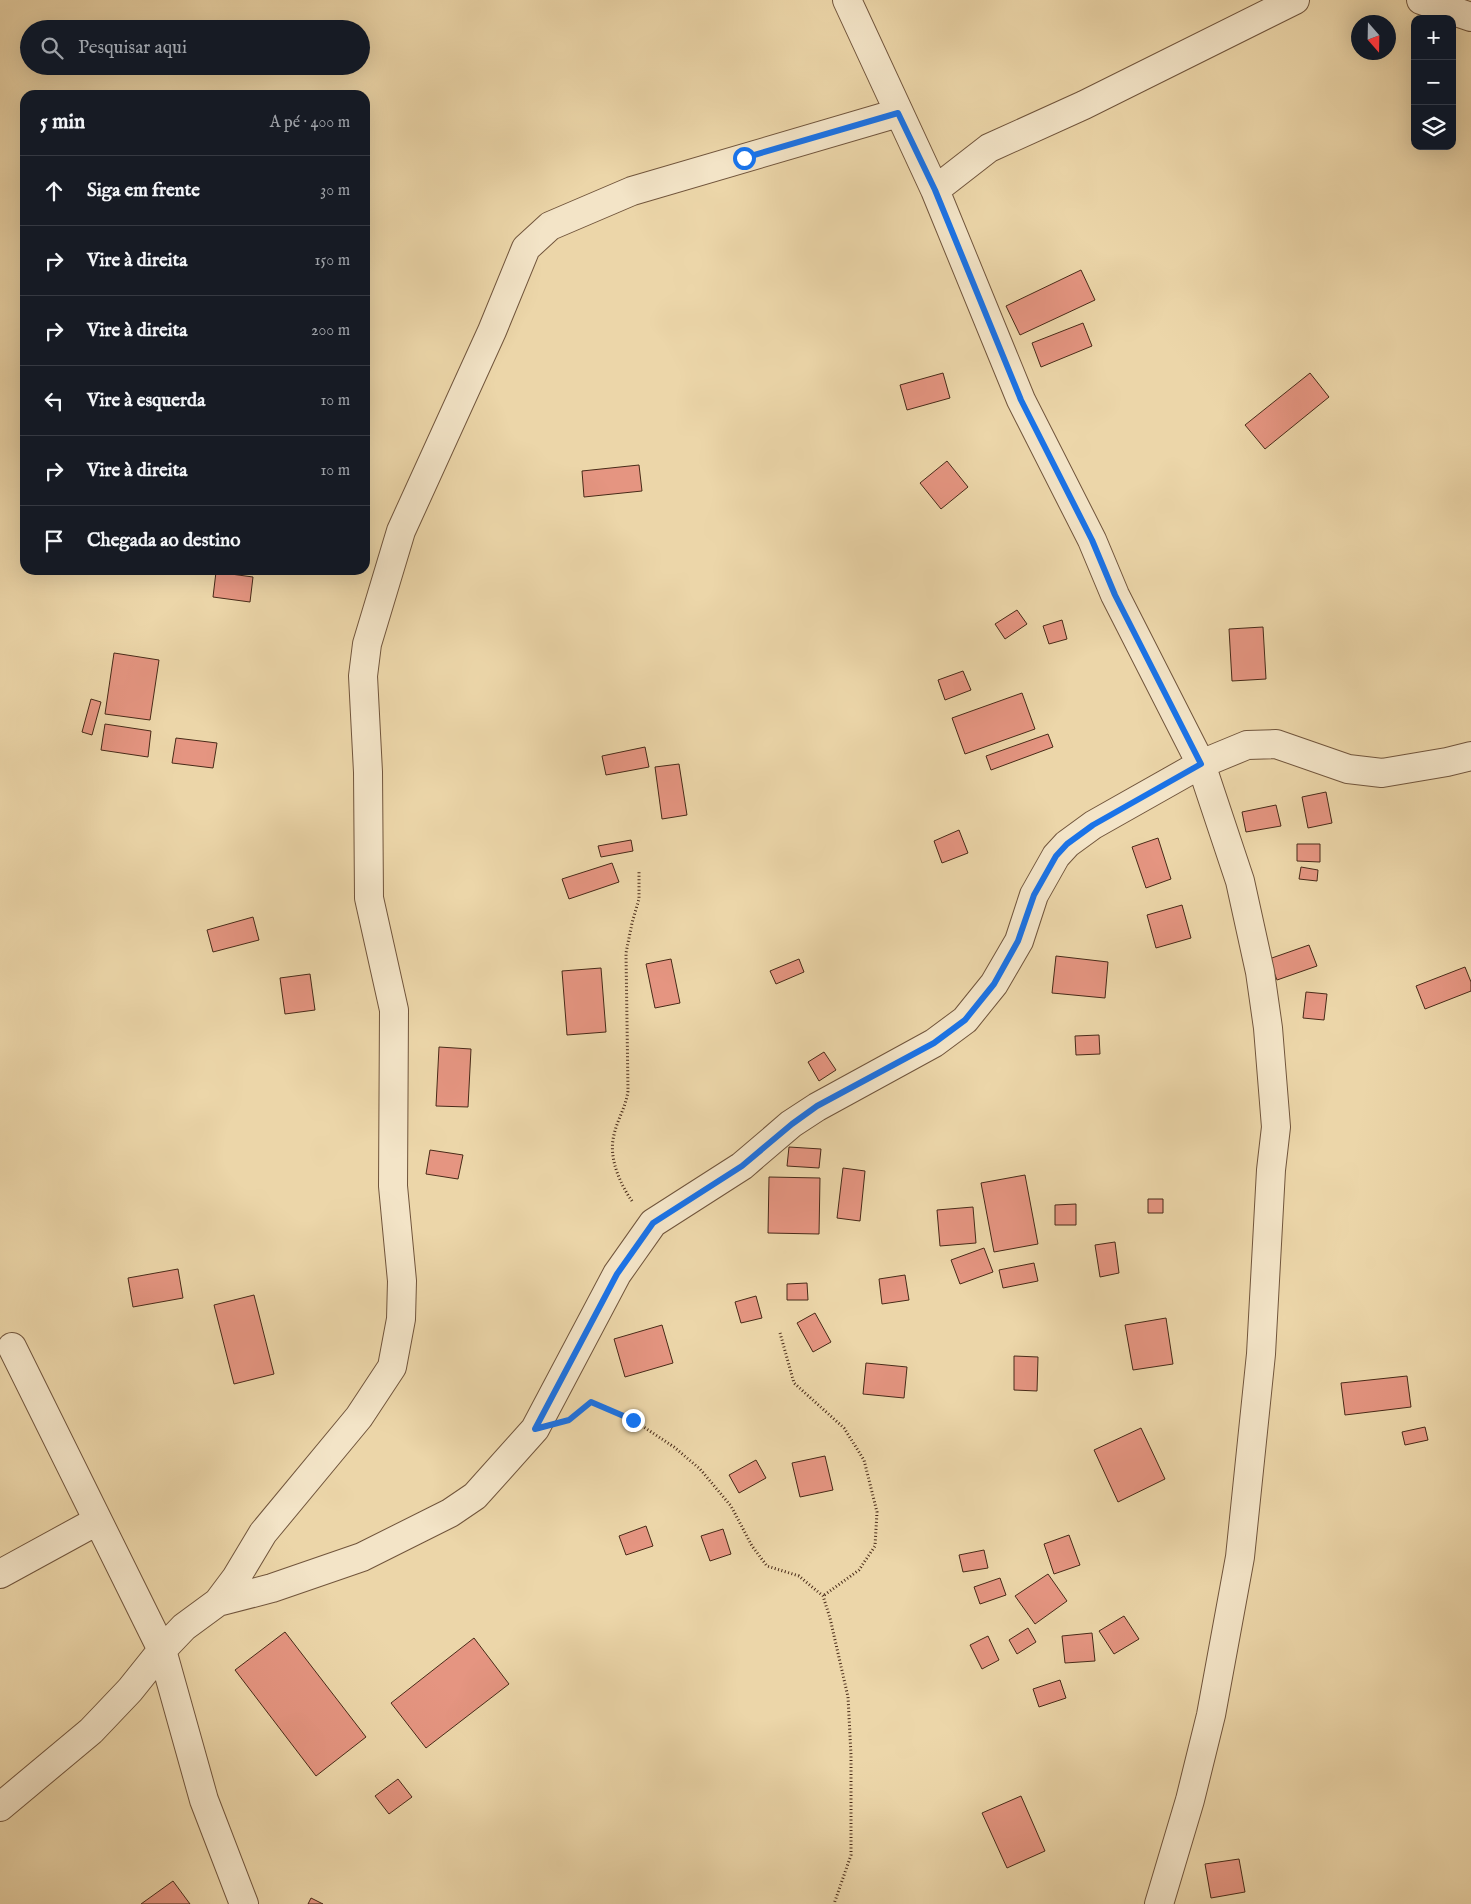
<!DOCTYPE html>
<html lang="pt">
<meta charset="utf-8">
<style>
body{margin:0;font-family:"IM FELL English",serif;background:#20242c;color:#f1f3f6}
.controls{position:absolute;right:15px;top:15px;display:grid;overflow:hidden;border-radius:10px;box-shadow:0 5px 20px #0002}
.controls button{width:45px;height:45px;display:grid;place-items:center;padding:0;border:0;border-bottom:1px solid #363941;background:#171b24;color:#f1f3f6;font:25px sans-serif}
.compass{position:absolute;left:1351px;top:15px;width:45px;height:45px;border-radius:50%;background:#171b24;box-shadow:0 5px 20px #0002;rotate:160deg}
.stop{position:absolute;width:15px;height:15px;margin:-11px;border:4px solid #1a73e8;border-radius:50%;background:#fff}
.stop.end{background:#1a73e8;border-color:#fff;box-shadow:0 1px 5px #0008}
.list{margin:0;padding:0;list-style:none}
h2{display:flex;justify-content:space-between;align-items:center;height:65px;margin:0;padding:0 20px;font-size:21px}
h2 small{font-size:16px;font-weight:400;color:#9ea1a6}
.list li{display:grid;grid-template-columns:32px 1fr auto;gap:15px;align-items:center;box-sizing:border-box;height:70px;padding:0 20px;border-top:1px solid #363941}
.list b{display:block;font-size:19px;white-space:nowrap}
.list em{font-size:16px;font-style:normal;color:#9ea1a6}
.icon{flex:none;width:28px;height:28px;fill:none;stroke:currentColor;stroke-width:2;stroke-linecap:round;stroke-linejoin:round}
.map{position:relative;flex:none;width:1471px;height:1904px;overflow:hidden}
.search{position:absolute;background:#171b24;box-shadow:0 5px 20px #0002;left:20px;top:20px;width:350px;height:55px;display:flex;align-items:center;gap:12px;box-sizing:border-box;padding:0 18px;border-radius:28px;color:#9ea1a6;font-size:19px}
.panel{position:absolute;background:#171b24;box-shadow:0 5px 20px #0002;left:20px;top:90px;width:350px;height:485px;border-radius:15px}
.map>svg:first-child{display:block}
</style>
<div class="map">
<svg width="1471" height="1904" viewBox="0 0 1471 1904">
<rect width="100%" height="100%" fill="#ecd6a9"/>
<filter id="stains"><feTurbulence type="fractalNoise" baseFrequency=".004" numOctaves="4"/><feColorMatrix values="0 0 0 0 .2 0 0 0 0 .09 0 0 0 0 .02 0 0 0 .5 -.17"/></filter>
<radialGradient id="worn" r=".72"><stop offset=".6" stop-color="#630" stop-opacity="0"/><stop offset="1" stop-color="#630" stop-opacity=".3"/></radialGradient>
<!-- building -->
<path fill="#e59581" stroke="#482a18" d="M1081 270 1095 300 1020 335 1006 306Z
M1083 323 1092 346 1041 367 1032 343Z
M943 373 950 398 907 410 900 385Z
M1310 373 1329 397 1265 449 1245 425Z
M947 461 968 487 941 509 920 483Z
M639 465 642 491 584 497 582 471Z
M216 572 253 577 250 602 213 597Z
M1017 610 1027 624 1005 639 995 624Z
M1062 620 1067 639 1049 644 1043 626Z
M1263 627 1266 679 1232 681 1229 629Z
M114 653 159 660 150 720 105 714Z
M963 671 971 690 945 700 938 680Z
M1022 693 1035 729 965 754 952 718Z
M91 699 101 702 92 735 82 732Z
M105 724 151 731 148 757 101 750Z
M1048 734 1053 747 991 770 986 756Z
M176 738 217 743 213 768 172 763Z
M645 747 649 767 606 775 602 756Z
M679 764 687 815 662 819 655 767Z
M1326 792 1332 823 1308 828 1302 797Z
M1276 805 1281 826 1246 832 1242 812Z
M959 830 968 853 942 863 934 841Z
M1158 838 1171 879 1146 888 1132 847Z
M631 840 633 851 601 857 598 846Z
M1297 844H1320V862L1297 861Z
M612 863 619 882 569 899 562 879Z
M1301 867 1318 870 1317 881 1299 879Z
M1182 905 1191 938 1156 948 1147 915Z
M253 917 259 940 213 952 207 930Z
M1309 945 1317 966 1277 980 1269 959Z
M1056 956 1108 962 1105 998 1052 993Z
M671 959 680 1003 655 1008 646 964Z
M799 959 804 972 776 984 770 971Z
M1465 967 1471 982V991L1425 1009 1416 986Z
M601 968 606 1032 567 1035 562 971Z
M310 974 315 1010 285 1014 280 978Z
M1306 992 1327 994 1324 1020 1303 1018Z
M1099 1035 1100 1054 1076 1055 1075 1036Z
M439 1047 471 1049 468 1107 436 1106Z
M824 1052 836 1070 819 1081 808 1062Z
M789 1147 821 1149 819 1168 787 1166Z
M430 1150 463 1155 458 1179 426 1174Z
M843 1168 865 1171 860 1221 837 1218Z
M1025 1175 1038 1244 994 1252 981 1183Z
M769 1177 820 1178 819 1234 768 1233Z
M1148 1199H1163V1213H1148Z
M1076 1204V1225H1055V1205Z
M973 1207 976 1243 940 1246 937 1210Z
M1115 1242 1119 1273 1100 1277 1095 1245Z
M984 1248 993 1272 960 1284 951 1260Z
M1034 1263 1038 1281 1003 1288 999 1270Z
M178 1269 183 1298 133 1307 128 1278Z
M905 1275 909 1300 882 1304 879 1279Z
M807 1283 808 1300H787V1284Z
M254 1295 274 1374 234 1384 214 1305Z
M756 1296 762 1318 741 1323 735 1302Z
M815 1313 831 1342 813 1352 797 1323Z
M1166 1318 1173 1364 1133 1370 1125 1325Z
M662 1325 673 1363 625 1377 614 1339Z
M1014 1356 1038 1357 1037 1391 1014 1390Z
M866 1363 907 1367 904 1398 863 1394Z
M1407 1376 1411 1407 1345 1415 1341 1383Z
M1425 1427 1428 1440 1405 1445 1402 1432Z
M1141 1428 1165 1479 1118 1502 1094 1450Z
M825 1456 833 1490 800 1497 792 1463Z
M756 1460 766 1478 739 1493 729 1475Z
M646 1526 653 1546 626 1555 619 1536Z
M723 1529 731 1554 710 1561 701 1536Z
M1069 1535 1080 1565 1054 1574 1044 1544Z
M984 1550 988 1568 963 1572 959 1555Z
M1048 1574 1067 1601 1035 1624 1015 1596Z
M1000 1578 1006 1595 980 1604 974 1587Z
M1124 1616 1139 1639 1114 1654 1099 1631Z
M1028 1628 1036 1642 1017 1654 1009 1640Z
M285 1632 366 1737 316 1776 235 1670Z
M1092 1633 1095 1661 1065 1663 1062 1636Z
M988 1636 999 1660 982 1669 970 1645Z
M474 1638 509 1684 426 1748 391 1703Z
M1060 1680 1066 1698 1039 1707 1033 1689Z
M398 1779 412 1797 389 1814 375 1796Z
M1021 1796 1045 1851 1007 1868 982 1813Z
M1239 1859 1245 1892 1211 1898 1205 1864Z
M173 1881 190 1904H141Z
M311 1898 323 1904H308Z"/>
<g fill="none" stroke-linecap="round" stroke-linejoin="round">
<!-- street casing -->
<g stroke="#71553c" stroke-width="30">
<path id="street" d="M847 0 935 190 1021 400 1092 540 1115 595 1201 764 1240 881 1260 972 1268 1028 1276 1127 1271 1170 1261 1354 1240 1557 1211 1715 1190 1800 1159 1904
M1421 0 1471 17
M935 190 989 148 1084 105 1295 0
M12 1347 162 1650 204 1800 244 1904
M0 1574 97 1521
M218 1602 272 1588 362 1557 450 1513 475 1496 535 1429 617 1274 653 1223 742 1166 791 1124 817 1107 934 1043 965 1020 994 984 1019 941 1034 895 1056 856 1067 844 1093 825 1201 764 1247 745 1276 744 1348 769 1382 773 1447 762 1471 756
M0 1807 91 1731 130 1690 162 1650 184 1627 218 1602 236 1578 263 1533 359 1417 392 1367 401 1319 402 1281 393 1186 394 1010 369 898 368 772 363 676 367 644 401 531 492 331 526 248 550 226 632 191 898 113"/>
</g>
<!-- path -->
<path stroke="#482a18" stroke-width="3" stroke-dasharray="1 2.5" stroke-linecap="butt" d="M632 1201C620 1184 608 1157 614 1135 617 1120 626 1107 628 1091L626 953 632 923 639 899V871
M780 1333 794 1383 844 1428 864 1460 877 1512 875 1546 859 1570 823 1596
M583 1409 591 1402 633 1420 674 1447 700 1469 731 1506 752 1546 767 1566 799 1576 823 1596 830 1618 848 1697 851 1755V1855L834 1904"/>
<!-- street -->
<use href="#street" stroke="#f3e4c7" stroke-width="28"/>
</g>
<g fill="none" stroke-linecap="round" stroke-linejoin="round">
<!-- route -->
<path stroke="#1a73e8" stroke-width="6" d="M633 1420 591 1402 569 1420 535 1429 617 1274 653 1223 742 1166 792 1124 817 1106 934 1043 965 1020 994 984 1018 941 1034 895 1056 856 1067 844 1093 825 1201 764 1115 595 1092 540 1021 400 935 190 898 113 744 158"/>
</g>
<rect width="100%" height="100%" filter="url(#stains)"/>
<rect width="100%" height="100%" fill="url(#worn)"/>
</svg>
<div class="controls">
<button>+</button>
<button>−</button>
<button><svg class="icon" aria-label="layers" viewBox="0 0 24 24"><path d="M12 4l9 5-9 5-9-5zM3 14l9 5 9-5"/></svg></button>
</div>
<svg class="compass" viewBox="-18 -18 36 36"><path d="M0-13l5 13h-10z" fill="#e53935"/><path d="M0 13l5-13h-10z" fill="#9ea1a6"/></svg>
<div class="stop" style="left:744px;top:158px"></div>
<div class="stop end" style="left:633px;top:1420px"></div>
<div class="search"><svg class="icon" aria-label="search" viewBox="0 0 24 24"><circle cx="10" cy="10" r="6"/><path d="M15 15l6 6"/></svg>Pesquisar aqui</div>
<section class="panel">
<h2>5 min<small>A pé · 400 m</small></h2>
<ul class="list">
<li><svg class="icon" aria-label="ahead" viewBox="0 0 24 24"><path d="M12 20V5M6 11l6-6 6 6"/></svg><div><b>Siga em frente</b></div><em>30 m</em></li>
<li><svg class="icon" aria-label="right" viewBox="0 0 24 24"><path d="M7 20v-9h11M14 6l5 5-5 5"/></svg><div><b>Vire à direita</b></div><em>150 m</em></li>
<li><svg class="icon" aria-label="right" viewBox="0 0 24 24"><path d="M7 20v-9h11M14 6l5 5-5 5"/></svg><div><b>Vire à direita</b></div><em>200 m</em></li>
<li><svg class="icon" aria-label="left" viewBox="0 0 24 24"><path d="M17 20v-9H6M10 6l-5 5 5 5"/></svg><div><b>Vire à esquerda</b></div><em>10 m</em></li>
<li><svg class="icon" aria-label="right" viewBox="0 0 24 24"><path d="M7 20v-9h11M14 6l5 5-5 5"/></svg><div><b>Vire à direita</b></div><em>10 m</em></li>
<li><svg class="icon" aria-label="arrive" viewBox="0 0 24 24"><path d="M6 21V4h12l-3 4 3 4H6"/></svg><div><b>Chegada ao destino</b></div></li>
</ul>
</section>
</div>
